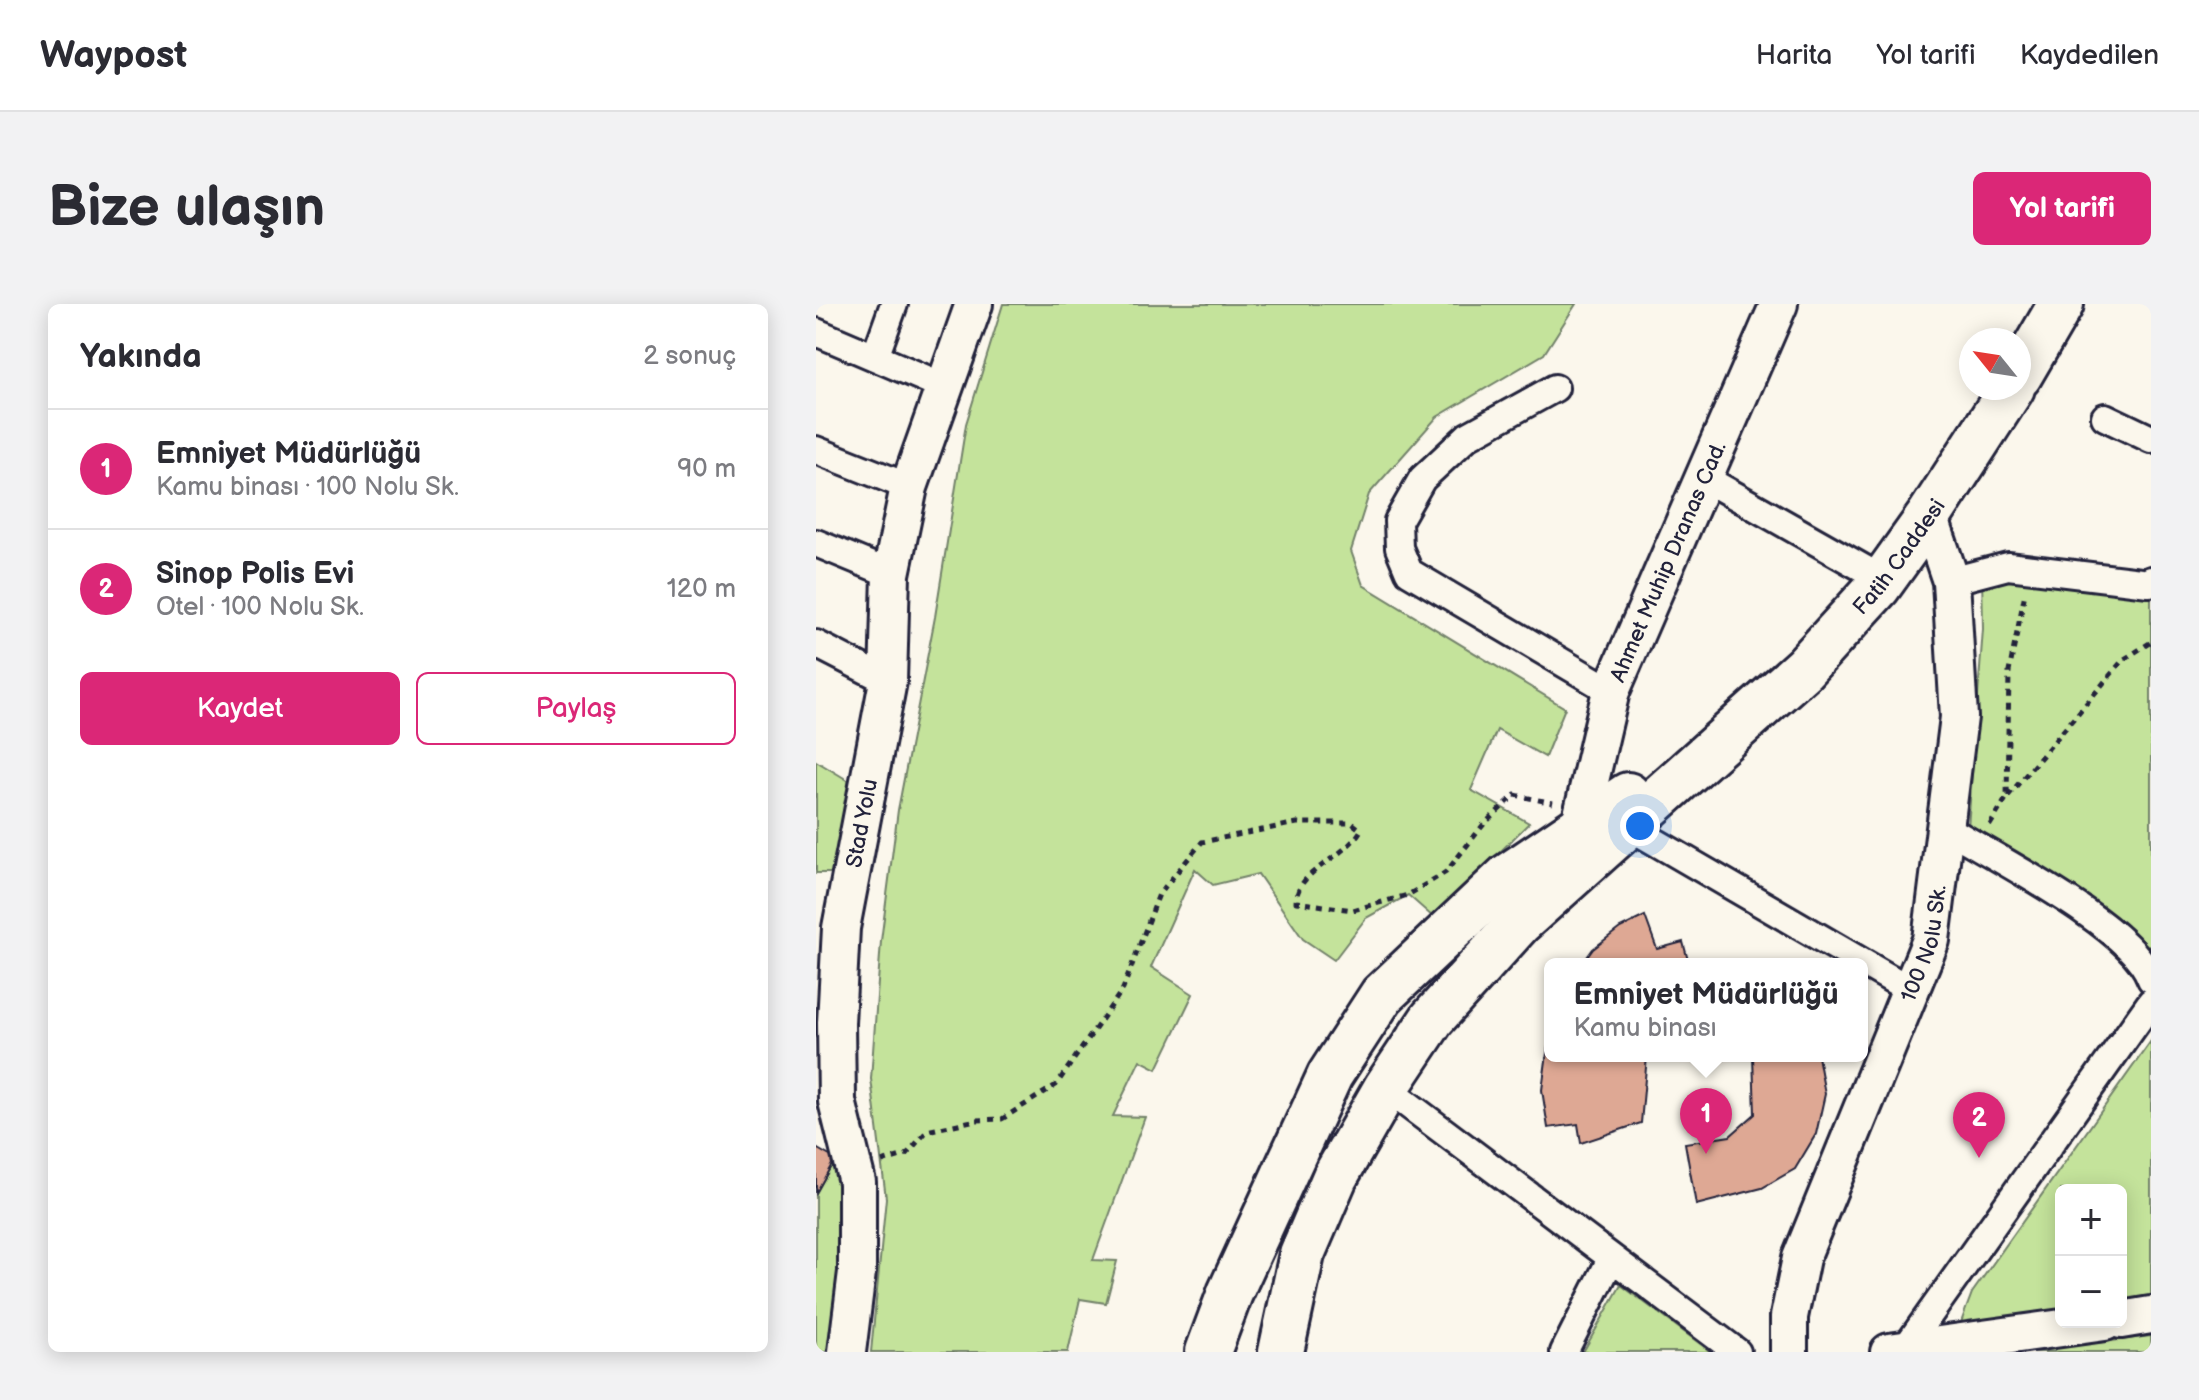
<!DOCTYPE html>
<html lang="tr">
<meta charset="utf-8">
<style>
body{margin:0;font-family:"Balsamiq Sans",sans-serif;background:#f2f2f3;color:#2b2b33}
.controls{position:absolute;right:24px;bottom:24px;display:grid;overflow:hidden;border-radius:12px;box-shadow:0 4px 20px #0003}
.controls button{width:72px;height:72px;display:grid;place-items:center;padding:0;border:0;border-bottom:2px solid #e1e1e2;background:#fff;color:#2b2b33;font:40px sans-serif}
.compass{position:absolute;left:1143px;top:24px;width:72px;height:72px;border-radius:50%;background:#fff;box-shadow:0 4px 20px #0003;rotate:300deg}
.you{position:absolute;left:824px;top:522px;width:28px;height:28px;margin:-20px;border:6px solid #fff;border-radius:50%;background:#1a73e8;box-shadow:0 0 0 12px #1a73e833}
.badge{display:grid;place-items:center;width:52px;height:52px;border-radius:50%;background:#db2777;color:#fff;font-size:26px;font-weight:700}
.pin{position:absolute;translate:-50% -66px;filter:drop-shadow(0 2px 4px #0008)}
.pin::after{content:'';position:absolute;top:42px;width:28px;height:24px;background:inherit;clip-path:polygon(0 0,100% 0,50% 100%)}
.popup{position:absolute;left:728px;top:654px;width:324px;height:104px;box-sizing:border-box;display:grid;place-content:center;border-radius:12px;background:#fff;filter:drop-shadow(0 2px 6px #0005);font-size:26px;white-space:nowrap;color:#7c7c81}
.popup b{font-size:30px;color:#2b2b33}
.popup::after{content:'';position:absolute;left:50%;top:100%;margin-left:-16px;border:16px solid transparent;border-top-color:#fff}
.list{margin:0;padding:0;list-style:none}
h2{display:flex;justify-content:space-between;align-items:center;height:104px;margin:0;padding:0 32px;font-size:34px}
h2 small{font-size:26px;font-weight:400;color:#7c7c81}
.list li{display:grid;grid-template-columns:52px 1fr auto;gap:24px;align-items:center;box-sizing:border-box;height:120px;padding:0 32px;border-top:2px solid #e1e1e2}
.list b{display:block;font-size:30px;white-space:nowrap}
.list p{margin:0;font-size:26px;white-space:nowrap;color:#7c7c81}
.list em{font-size:26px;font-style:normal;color:#7c7c81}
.actions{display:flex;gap:16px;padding:24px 32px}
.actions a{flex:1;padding:18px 0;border:2px solid #db2777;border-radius:12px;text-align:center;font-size:28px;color:#db2777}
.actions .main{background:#db2777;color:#fff}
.map{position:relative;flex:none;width:1335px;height:1048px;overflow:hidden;border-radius:12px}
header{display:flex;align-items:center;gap:48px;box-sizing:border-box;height:112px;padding:0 40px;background:#fff;border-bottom:2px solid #e1e1e2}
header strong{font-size:38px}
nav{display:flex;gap:44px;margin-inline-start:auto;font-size:28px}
.intro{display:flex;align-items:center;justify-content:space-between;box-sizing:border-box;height:192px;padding:0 48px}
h1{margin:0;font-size:56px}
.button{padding:20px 36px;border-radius:12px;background:#db2777;color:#fff;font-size:28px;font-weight:700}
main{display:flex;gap:48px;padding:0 48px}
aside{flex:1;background:#fff;border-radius:12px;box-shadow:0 4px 20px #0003}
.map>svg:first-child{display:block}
</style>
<header>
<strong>Waypost</strong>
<nav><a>Harita</a><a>Yol tarifi</a><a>Kaydedilen</a></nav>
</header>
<div class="intro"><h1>Bize ulaşın</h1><a class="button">Yol tarifi</a></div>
<main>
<aside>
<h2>Yakında<small>2 sonuç</small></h2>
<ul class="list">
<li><span class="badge">1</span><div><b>Emniyet Müdürlüğü</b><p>Kamu binası · 100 Nolu Sk.</p></div><em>90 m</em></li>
<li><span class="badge">2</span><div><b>Sinop Polis Evi</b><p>Otel · 100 Nolu Sk.</p></div><em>120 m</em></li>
</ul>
<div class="actions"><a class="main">Kaydet</a><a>Paylaş</a></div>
</aside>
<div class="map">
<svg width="1335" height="1048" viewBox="0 0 1335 1048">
<rect width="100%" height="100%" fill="#fbf7ec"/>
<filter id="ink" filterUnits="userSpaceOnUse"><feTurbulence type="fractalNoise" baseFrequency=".0125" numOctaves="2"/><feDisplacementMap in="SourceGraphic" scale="16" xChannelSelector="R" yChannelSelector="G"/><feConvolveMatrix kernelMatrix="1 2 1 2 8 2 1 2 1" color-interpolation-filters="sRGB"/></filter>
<g filter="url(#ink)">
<!-- green -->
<path fill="#c4e39b" stroke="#73826b" stroke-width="2" d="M187 0H760L728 50 621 113 553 190 535 247 547 281 749 404 729 453 681 426 655 486 713 519 618 614 592 591 550 614 518 656 487 635 442 570 397 581 379 565 335 663 377 690 341 765 324 756 297 812 329 813 277 956 301 957 290 999 264 995 252 1048H55L70 894 55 775 65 637 82 506 119 313 150 120Z
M1166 269 1335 279V659L1151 537 1167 325Z
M0 457 43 483 35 569H0Z
M1335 737V996L1305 1000V886H1245V1009L1144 1021 1156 989Z
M19 855 34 865 15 1048H0V889Z
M805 981 895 1048H767Z
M1335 1032V1048H1206Z"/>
<!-- building -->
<path fill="#dea894" stroke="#22223b" stroke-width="2" d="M829 612 841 645 867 638 873 660H766L777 645 804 624Z
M734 727V752H831L825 819 765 839 762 820 732 824 726 786Z
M937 752H1002L1009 790 1000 830 979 865 946 884 880 901 869 839 914 832 939 810Z
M0 844 19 855 0 889Z"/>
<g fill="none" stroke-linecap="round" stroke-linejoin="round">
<!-- street casing -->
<g stroke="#22223b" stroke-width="32">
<path id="street" d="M0 28 129 83
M59 53 78 0
M739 84 652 132 606 175 582 217 583 244 593 268 795 387
M1289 113 1335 135
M0 146 93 183
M888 174 1068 276
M0 239 75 270
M1135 277 1192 262 1333 279 1335 276
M0 340 72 377
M812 522 1096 687
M1129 523C1179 554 1316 622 1335 675
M570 784 921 1048
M1089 1045 1335 698
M748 1048 795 955"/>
</g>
<!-- secondary casing -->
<g stroke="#22223b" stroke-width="42">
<g id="secondary">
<path id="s1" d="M763 524 795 387 963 0"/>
<path d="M1305 1016 1335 1011"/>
<path id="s2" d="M31 1048 41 968V878L21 797 20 719 25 624 72 377 75 270 93 183 158 0"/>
<path id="s3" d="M973 1048V1013L985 954 1115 636 1143 413 1135 277 1113 212"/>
<path d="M1073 1048 1289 1018"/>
</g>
</g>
<!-- highway casing -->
<g stroke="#22223b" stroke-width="50">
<g id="highway">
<path d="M1203 72 1245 0"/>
<path d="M392 1048 414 989 514 771 566 691 692 572 812 491"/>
<path id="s4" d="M465 1048 486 950 519 873 570 784 616 715 704 618 988 364 1062 283 1113 212 1196 84"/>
</g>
</g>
<!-- path -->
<path stroke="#22223b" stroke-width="5" stroke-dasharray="6 6" stroke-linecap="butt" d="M1192 492 1307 356 1335 338
M1174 521 1191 493 1193 368 1209 289
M66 858 91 850 111 827 160 816 186 815 240 781 307 685 343 590 386 538 481 519H536L545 526C528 556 481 565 480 598L537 606 592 591 630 568 668 520 699 491 737 499"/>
<!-- street -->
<use href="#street" stroke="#fbf7ec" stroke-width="26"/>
<!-- secondary -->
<use href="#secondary" stroke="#fbf7ec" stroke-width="36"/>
<!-- highway -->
<use href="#highway" stroke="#fbf7ec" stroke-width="44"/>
</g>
</g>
<g text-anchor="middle" stroke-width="6" stroke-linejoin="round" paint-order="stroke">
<!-- street labels -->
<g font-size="22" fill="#22223b" stroke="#fbf7ec">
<text dy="8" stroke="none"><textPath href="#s4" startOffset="1028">Fatih Caddesi</textPath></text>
<text dy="8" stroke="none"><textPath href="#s1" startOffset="282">Ahmet Muhip Dranas Cad.</textPath></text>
<text dy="8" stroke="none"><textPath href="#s2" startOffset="534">Stad Yolu</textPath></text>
<text dy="8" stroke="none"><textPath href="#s3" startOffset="434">100 Nolu Sk.</textPath></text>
</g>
</g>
</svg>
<div class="controls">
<button>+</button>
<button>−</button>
</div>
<svg class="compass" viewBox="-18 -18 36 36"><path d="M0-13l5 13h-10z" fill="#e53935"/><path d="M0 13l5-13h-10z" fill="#7c7c81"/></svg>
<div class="you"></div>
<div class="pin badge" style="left:890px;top:850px">1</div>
<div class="popup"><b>Emniyet Müdürlüğü</b>Kamu binası</div>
<div class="pin badge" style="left:1163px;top:854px">2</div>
</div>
</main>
